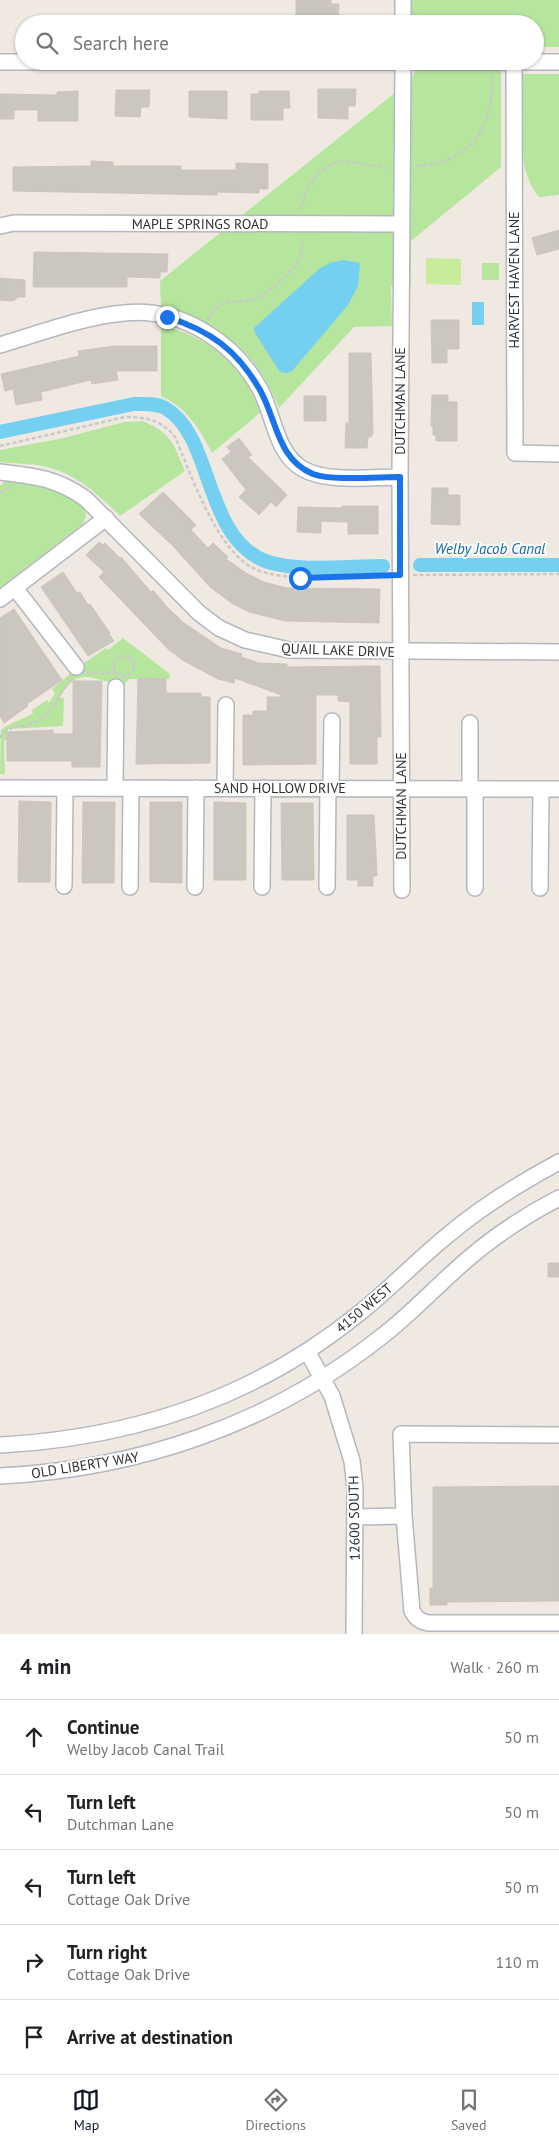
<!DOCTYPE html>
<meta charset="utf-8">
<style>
body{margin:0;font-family:"PT Sans",sans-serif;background:#f6f6f6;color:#202124}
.stop{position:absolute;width:15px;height:15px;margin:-11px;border:4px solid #1a73e8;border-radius:50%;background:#fff}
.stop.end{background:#1a73e8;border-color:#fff;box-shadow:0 1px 5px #0008}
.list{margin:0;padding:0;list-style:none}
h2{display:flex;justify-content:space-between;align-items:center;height:65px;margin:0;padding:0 20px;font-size:21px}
h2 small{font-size:16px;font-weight:400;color:#757577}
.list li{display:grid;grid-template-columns:32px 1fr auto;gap:15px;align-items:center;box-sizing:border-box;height:75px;padding:0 20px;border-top:1px solid #e0e0e0}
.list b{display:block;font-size:19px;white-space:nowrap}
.list p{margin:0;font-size:16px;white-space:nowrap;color:#757577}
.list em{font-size:16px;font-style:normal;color:#757577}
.icon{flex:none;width:28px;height:28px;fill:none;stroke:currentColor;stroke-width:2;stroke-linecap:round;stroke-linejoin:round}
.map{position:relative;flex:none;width:559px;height:1634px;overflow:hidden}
.search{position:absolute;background:#fff;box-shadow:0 1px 4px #0004;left:15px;right:15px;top:15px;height:55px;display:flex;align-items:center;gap:12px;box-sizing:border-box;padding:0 18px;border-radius:28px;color:#757577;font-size:19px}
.sheet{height:440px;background:#fff}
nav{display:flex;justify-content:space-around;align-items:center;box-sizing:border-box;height:70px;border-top:1px solid #e0e0e0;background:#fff;font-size:14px;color:#757577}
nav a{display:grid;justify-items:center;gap:2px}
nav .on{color:#111827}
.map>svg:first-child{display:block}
</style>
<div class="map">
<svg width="559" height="1634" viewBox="0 0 559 1634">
<rect width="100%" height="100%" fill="#efe9e1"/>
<!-- green -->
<path fill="#b6e59e" d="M411 0H559V47H535V24H411Z
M427 67 432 70H501V167L411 241V286H391L392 326 354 327 279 408C256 351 220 322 161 307L160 281 411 80C413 71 419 69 427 67Z
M521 74H559V195L539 197C514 168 522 110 521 74Z
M482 263H499V280H482Z
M161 325C211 338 241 364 261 412L212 453C200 429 186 407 161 396Z
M143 421C172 434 173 443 185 471L120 516C98 494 74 472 43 466 29 463 14 464 0 462V450L59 439 125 422Z
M7 480C27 480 83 490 86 515L83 524 0 588V486Z
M123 638 170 674 169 679H129L125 684C93 684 81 661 60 697L64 698 63 726 8 729 7 740H4L5 774H0L1 730C10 722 23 720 33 713L32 710 47 700 49 703 55 694 52 689 78 667 106 648 108 650Z"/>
<!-- pitch -->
<path fill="#c9ec9a" d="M426 258 461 259V285L426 284Z"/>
<!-- water -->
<path fill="#75cff0" d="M343 260 360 263 358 286 348 305 292 371 287 373 280 372 255 333 254 328 320 268 330 263Z
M472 302H484V325H472Z"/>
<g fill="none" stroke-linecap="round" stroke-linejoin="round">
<!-- canal -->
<path stroke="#75cff0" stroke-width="14" d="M0 432 134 404C144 404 156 403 165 408 214 435 203 540 268 562 300 572 349 566 383 566
M420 565H559"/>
</g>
<!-- building -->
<path fill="#cbc7bf" stroke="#cbc5ba" d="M296 0H331V4H339L338 24H300V20H296Z
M318 89H356L355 106H348V119L318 118Z
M116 90H150L149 107H141L140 117 115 116Z
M78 91V121H38V110H14V119H0V94L57 95V92Z
M189 91H227V119L189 117Z
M259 91H289L290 108H283V120H251V94H259Z
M91 161 113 162V166H181V170H236V163L268 164V189H259V193L217 192V195L13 191V167L91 166Z
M559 230V249L537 255 532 238Z
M34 252 168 254 167 272H160V278L127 277V287H33Z
M0 278 25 280V297H18L13 301 0 300Z
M431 320H459V349H447V363H432Z
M115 346H157V371H116L118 380 92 384 91 380 41 392 42 400 16 405 13 389 5 391 1 374 79 356 78 351Z
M349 353H371L373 434 371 437H368L367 448H345L346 423H349Z
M432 395H448V402H457V441H436V435H433V426H431Z
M304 396H326V421H304Z
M239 438 252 455 248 457 287 495 276 507 271 502 259 515 239 497 246 490 222 459 231 452 227 447Z
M432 488H448V495H460V525L431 524Z
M163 492 196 525 191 530 208 548 213 543 228 557 226 559 246 573 264 582 287 588 380 589 379 623 285 621 249 612 233 604 210 587 174 547 139 514Z
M342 506H378V534H348V522H342L321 521V533L297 532 298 507 342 508Z
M99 542 103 545 105 543 120 558 121 557 151 592 153 590 166 606 184 623 221 648 242 654 241 657 259 663 287 664V667L380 666 381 737H377V764H350V702L338 701V695H316V764L243 765V715H253V711H267V697H281V695L235 678 234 683 218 679 184 661 168 649 99 577 104 572 86 555Z
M63 572 77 593 80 592 88 605 90 604 110 633 109 634 114 641 88 656 41 587Z
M14 609 62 680 27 704 28 706 4 723 0 716V618Z
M138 678 166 679V693H201V697H210V763L136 764Z
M73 681H102L100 767H72V761H7V732L53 730V734H73Z
M19 801 51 802 50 882H18Z
M83 802H115L114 883H82Z
M150 802H182V883L150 882Z
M214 802 246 803V880H214Z
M281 803H313L314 880H282Z
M347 815H374L377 876H373V886H358V880H347Z
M548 1263H559V1277H548Z
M559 1486V1601L447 1602V1605H430V1588H433V1487Z"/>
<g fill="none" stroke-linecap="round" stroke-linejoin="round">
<!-- minor casing -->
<g stroke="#b4b7c1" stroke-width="18">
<path id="minor" d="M403 0V24
M0 62H559
M514 62 515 453 559 454
M0 226 14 223 401 224
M0 345C41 333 82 317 124 313 181 307 235 342 261 391 274 416 276 454 303 469 327 483 372 477 400 477
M0 472C34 476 57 478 86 499L199 613 219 628 245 640 289 650 559 652
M15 588 76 667
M0 599 106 518
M470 723V788
M0 788 559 789
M115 788 116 687
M225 788 226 705
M331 788 332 721
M64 886 65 788
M130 887 131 788
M195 887 196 788
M262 887 263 788
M327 887 328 788
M475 888V788
M540 888 541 789
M402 890 400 477 403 61
M307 1351 332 1396 352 1461 355 1488 354 1634
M559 1435 401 1434 404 1516 412 1611C416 1618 419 1621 428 1623H559
M0 1445C132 1438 253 1399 357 1315 389 1290 417 1260 448 1235 482 1206 520 1183 559 1162
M0 1476C139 1469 271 1424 381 1337 406 1318 428 1295 451 1274 483 1244 520 1218 559 1198
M355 1517 404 1516"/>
</g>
<!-- path -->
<path stroke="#c9c9c9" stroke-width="2.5" stroke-dasharray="4 2.5" stroke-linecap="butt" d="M416 166C447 165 479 148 488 115 492 102 491 89 491 76
M300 209C307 185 322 158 352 162 364 164 375 167 387 167
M208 320C221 293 233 306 254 299 267 294 296 270 300 257 302 251 302 244 302 238
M0 446 125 417C147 417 161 420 175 437 191 474 215 546 251 567 282 584 352 577 388 575
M0 493 9 487
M413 575 559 574
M114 666a10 10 0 1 1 20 0a10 10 0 1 1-20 0Z
M87 673 116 672
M0 738C8 723 25 728 38 721 56 711 58 691 73 679"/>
<!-- minor -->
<use href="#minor" stroke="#fff" stroke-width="15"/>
</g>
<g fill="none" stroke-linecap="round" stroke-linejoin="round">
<!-- route -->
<path stroke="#1a73e8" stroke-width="6" d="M167 317C211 331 237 350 260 390 277 420 277 459 313 474 332 481 378 477 400 477V575L300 578"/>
</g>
<g text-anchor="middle" stroke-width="4" stroke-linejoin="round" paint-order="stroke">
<!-- street labels -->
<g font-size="14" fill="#2e2e2e" stroke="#fff">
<text x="200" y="229">MAPLE SPRINGS ROAD</text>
<text transform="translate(514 280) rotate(-90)" y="5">HARVEST HAVEN LANE</text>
<text transform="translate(400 401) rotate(-90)" y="5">DUTCHMAN LANE</text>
<text transform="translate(338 650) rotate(2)" y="5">QUAIL LAKE DRIVE</text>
<text x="280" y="793">SAND HOLLOW DRIVE</text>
<text transform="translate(401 806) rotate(-90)" y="5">DUTCHMAN LANE</text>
<text transform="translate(364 1308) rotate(-40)" y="5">4150 WEST</text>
<text transform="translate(85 1465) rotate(-9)" y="5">OLD LIBERTY WAY</text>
<text transform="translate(354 1518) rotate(-91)" y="5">12600 SOUTH</text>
</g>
<!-- water labels -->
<g font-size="15" font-style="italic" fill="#0d6fa3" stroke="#fff">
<text x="490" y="554">Welby Jacob Canal</text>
</g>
</g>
</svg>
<div class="stop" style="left:300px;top:578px"></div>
<div class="stop end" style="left:167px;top:317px"></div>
<div class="search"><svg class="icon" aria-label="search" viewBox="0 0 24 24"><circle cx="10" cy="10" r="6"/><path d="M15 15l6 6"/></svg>Search here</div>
</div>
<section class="sheet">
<h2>4 min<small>Walk · 260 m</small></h2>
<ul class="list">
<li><svg class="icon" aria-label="ahead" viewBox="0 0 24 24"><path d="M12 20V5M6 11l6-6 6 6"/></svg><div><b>Continue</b><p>Welby Jacob Canal Trail</p></div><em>50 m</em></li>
<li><svg class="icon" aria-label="left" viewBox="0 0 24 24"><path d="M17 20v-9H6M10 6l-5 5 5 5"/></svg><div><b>Turn left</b><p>Dutchman Lane</p></div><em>50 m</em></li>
<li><svg class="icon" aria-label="left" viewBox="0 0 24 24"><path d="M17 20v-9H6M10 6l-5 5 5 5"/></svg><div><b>Turn left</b><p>Cottage Oak Drive</p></div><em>50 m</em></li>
<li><svg class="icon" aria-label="right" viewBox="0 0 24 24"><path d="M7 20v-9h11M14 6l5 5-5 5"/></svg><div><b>Turn right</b><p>Cottage Oak Drive</p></div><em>110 m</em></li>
<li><svg class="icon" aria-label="arrive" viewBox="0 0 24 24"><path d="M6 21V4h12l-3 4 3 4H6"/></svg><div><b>Arrive at destination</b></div></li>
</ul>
</section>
<nav>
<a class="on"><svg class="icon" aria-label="map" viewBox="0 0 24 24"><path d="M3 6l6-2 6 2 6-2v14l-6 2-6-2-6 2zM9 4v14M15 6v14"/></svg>Map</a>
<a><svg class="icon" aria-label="directions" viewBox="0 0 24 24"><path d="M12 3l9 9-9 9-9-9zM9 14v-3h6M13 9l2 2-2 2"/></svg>Directions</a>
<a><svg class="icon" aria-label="saved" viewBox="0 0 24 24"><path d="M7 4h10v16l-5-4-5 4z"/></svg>Saved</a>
</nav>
